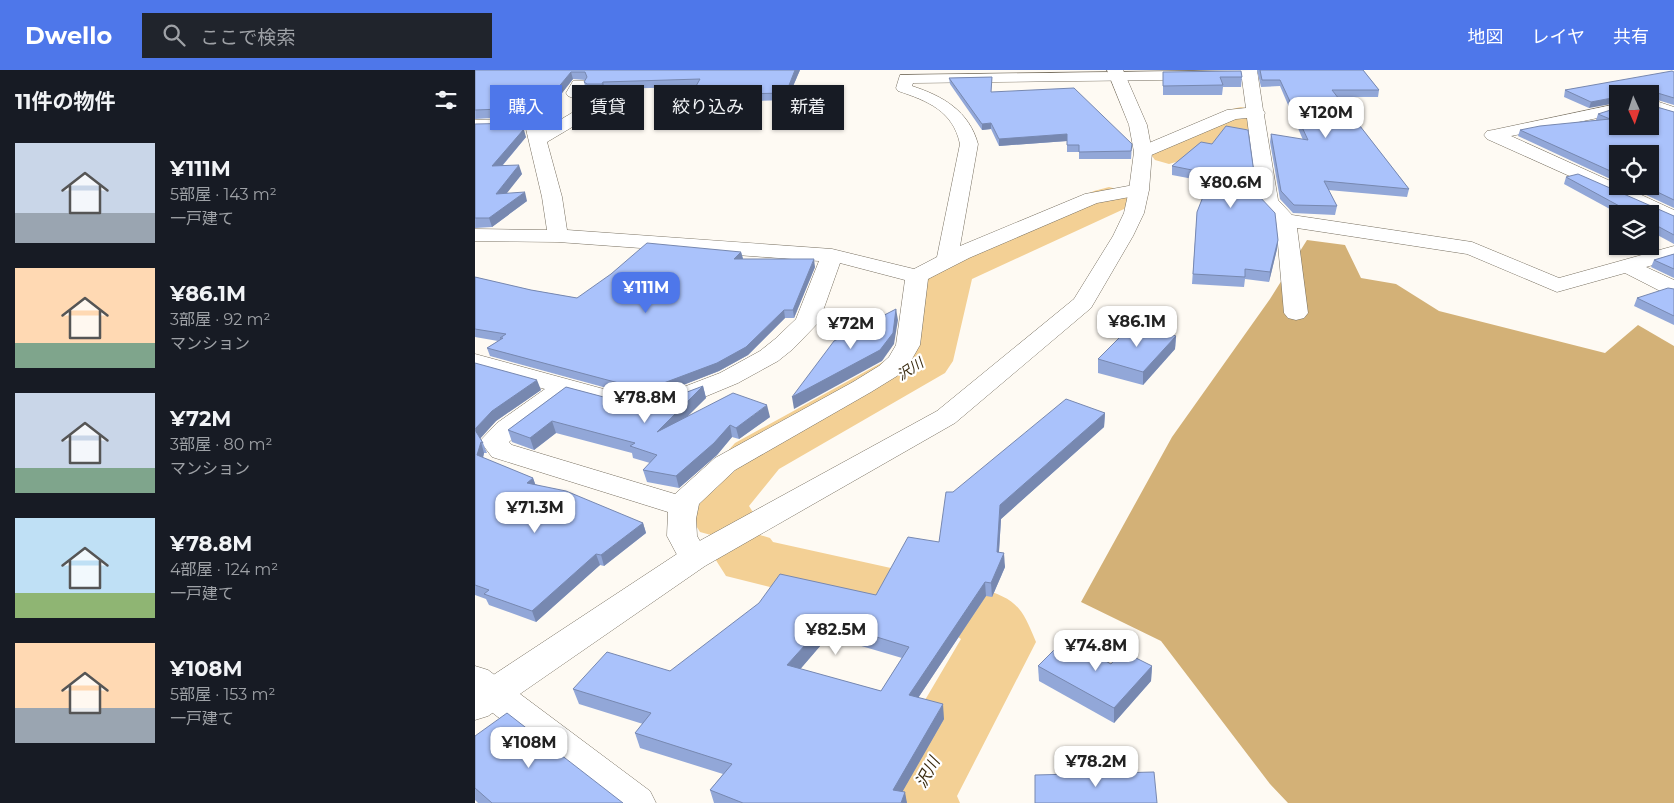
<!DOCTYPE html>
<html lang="ja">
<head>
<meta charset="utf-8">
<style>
	:root { --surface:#171b24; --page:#20242c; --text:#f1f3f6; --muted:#9ea1a6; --accent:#4e77ea }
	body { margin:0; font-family:Montserrat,"Noto Sans JP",sans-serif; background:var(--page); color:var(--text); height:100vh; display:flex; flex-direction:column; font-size:19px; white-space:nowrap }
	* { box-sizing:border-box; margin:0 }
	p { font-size:16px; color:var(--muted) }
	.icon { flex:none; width:28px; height:28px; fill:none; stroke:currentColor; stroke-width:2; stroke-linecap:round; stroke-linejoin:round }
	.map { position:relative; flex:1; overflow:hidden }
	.panel { display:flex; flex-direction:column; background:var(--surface); width:475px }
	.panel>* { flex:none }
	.hud { position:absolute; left:15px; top:15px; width:475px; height:45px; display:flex; gap:10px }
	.needle { width:32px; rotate:177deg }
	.fabs { position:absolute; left:1134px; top:15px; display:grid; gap:10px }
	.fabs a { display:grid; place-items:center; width:50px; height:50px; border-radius:0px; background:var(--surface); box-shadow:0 1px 4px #0004; font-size:25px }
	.price { position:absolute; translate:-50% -42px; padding:0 11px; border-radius:10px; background:#fff; color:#222; font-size:16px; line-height:32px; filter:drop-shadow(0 1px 2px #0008) }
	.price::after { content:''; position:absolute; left:50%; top:30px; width:15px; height:11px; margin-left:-8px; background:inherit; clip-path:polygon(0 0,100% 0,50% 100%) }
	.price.current { background:var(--accent); color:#fff }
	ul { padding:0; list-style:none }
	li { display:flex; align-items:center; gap:15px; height:125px; padding:0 15px }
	li span { display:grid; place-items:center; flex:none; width:140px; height:100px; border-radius:0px; color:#555 }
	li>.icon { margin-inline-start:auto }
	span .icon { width:60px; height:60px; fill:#fffc; stroke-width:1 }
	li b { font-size:21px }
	h2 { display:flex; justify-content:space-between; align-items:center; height:60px; padding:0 15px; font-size:21px }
	.chip { padding:0 18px; border-radius:0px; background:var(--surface); box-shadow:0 1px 4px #0004; font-size:18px; line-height:45px }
	.chip.current { background:var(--accent); color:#fff }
	header { display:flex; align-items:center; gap:30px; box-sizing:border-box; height:70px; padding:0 25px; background:var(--accent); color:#fff }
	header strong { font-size:24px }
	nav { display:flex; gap:28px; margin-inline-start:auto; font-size:18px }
	.search { width:350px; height:45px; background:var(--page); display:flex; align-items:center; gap:12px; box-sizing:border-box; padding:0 18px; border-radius:0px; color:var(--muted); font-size:19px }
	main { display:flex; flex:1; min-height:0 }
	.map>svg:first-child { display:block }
	.forest { fill:#d3b177 }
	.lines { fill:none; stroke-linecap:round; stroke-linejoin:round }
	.river { fill:#f3d095; fill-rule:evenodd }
	.street-casing { stroke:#787061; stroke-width:1 }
	.secondary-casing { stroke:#787061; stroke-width:1 }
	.street { fill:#fff; fill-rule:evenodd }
	.secondary { fill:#fff; fill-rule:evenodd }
	.wall { fill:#92a7d8; fill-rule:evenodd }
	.shaded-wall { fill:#7788b0 }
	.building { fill:#aac2fb; stroke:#7788b0; fill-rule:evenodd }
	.labels { text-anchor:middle; stroke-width:4.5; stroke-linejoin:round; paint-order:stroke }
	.water-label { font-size:14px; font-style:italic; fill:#392a0f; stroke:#fff }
	.near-water-label { font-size:16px; font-style:italic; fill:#392a0f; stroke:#fff }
</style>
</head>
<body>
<header>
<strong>Dwello</strong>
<div class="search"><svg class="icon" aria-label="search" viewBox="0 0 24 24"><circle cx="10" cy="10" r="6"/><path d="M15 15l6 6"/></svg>ここで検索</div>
<nav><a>地図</a><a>レイヤ</a><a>共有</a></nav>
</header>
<main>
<section class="panel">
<h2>11件の物件<svg class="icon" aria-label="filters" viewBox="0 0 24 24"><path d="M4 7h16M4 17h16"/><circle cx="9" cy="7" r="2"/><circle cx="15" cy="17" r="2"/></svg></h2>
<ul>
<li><span style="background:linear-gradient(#c9d6e8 70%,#9aa5b1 0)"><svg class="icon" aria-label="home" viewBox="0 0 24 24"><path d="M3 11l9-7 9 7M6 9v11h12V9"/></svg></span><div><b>¥111M</b><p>5部屋 · 143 m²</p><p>一戸建て</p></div></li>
<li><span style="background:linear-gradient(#ffd9b3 75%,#7fa58c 0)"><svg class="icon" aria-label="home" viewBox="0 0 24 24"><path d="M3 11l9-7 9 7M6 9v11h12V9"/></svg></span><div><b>¥86.1M</b><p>3部屋 · 92 m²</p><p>マンション</p></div></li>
<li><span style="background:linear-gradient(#c9d6e8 75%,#7fa58c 0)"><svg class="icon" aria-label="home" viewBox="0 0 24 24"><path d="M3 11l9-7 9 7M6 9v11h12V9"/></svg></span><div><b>¥72M</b><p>3部屋 · 80 m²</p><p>マンション</p></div></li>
<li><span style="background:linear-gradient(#bfe0f5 75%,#8fb573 0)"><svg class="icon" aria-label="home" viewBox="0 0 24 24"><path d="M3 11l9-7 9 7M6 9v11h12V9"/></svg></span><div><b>¥78.8M</b><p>4部屋 · 124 m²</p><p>一戸建て</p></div></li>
<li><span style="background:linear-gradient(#ffd9b3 65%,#9aa5b1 0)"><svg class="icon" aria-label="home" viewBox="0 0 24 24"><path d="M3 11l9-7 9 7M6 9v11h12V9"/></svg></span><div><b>¥108M</b><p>5部屋 · 153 m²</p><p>一戸建て</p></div></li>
</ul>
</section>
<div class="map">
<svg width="1199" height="733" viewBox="0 0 1199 733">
	<rect width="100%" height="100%" fill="#fefaf3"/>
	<path class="forest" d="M832,170L870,175L886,208L921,214L964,241L1130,283L1163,255L1199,276V733H813L795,714L686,571L606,532L697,367L795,229Z"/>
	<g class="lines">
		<g class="river">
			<path d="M766,37L779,40L784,48L779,56L708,90L694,94L680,90L674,82L680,74L753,40Z"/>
			<path d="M634,117L649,121L655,130L649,139L497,209L478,291L470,303L304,399L274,436L281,447L272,461L295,468L298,472L502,517C541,529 546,535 561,572L482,726L485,733H396L394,729L407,703L486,569L478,563L251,506L237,484L247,468L225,462L208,435L217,420L260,373L426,282L451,201L458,191L619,121Z"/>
		</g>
		<defs>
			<g id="street">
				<path d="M782,0L788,40L790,43L789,45L803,130L817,145L997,172L1084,208L1199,176V189L1171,197L1199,210V226L1191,224L1150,203L1082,222L992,184L822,158L833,243L829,248L821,250L813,248L809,243L801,151L783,132L772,48L761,49L674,86L668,87L662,86L659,82L662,78L752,40L771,38L767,9L438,13L437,16C468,26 494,41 503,74L485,176L610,124L664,114L671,116L674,120L671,124L622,133L494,188L453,209L445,275L433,296L422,306L396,322L260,400L224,434L221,449L222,466L235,488L230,496L219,499L208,496L192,466L193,442L17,387L5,371L22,353L70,319L0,300V284L136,321L140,327L136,333L127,335L94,326L42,365L34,372L37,375L200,424L240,388L378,312L404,296L414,287L421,275L430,210L365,193L344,252L318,279L303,291L263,313L203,338L194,340L185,338L181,332L185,326L245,303L285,281L300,269L321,249L344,191L83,172L0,171V159L72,160L67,127L51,59L0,60V50L55,48L61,49L68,60L112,34L93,26L91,23L98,11H110L112,14L108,21L131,31L133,34L131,37L72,72L87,127L92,160L357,179L439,199L462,187L485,74C478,41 453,31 423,21L421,18L425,5Z"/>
				<path d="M1175,29L1199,37V48L1175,40Z"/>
				<path d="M1142,34V44L1036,66L1142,114V116H1147L1199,140V153L1012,69L1009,65L1012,61L1018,60Z"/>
				<path d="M0,596L13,600L175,721L181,733H132L0,629Z"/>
			</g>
			<path id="secondary" d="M632,0H648L672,55L677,82L674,120L669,143L658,166L616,238L480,353L230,496L13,646L0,650V617L208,480L462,341L599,229L638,166L649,143L654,120L659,82L654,55Z"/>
		</defs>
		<use href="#street" class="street-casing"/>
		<use href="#secondary" class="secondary-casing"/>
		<use href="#street" class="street"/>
		<use href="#secondary" class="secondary"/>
	</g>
	<g class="wall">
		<path d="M0,0H325L312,30L217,33L216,25L220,17L130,19L128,21L114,22L111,20L109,12L110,10L98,9L65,51L61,47L55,46L0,49Z"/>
		<path d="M782,0H888L904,20L903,27H862L934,119L932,127L853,120L862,136L860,145L818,143L805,129L795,72L796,64L828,70L805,16L786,17Z"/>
		<path d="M688,2L767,7L766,17H748L747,25H688Z"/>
		<path d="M1199,2V35L1176,28L1175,35L1199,42V138L1152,116H1175L1142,84V112L1043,66L1045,60L1121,50L1123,44L1175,56L1142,24L1114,38L1089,27L1090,20Z"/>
		<path d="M517,7L516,22L657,74L656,89H604V82H592V71L524,76L516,59L507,60L475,14L474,8Z"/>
		<path d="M0,54L51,67L28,95L47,104L31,123L52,131L17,157L0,158Z"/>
		<path d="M726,72L782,124L803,170L802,179L794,212L770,209L769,217L717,214L722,142L734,112L697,105V96Z"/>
		<path d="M1091,107L1199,146V174L1175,161V144H1144L1089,114Z"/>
		<path d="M266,182L268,189L340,197L319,248H310L273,285L244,301L172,329L15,286L12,278L23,271L0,267V207L56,220L102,228Z"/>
		<path d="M1199,184V208L1176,197L1179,190Z"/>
		<path d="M1199,219V255L1159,236L1162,228Z"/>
		<path d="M701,266L700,279L668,315L623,303V289Z"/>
		<path d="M0,293L66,320L21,351L5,368L8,373L12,383H9L8,388L58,408L60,414L168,453L171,463L129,496L125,495L61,552L14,535L11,529L0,525Z"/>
		<path d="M228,316L231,328L212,346L295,347L264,369L257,367L242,385L204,418L172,412L168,400L175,393L158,388L157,383L81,363L59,380L37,372L33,360L91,317L170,338Z"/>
		<path d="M630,343L629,357L526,449L524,482L530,497L517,527L511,526L443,628L469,649L427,722L432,733H239L235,720L248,704L165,678L160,663L168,654L104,634L98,619L195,601L401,525L464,472L478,422ZM352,568L366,570L427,588L406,621L325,599Z"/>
		<path d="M563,596H677L676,611L639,653L564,611Z"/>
		<path d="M0,666L148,733H3L0,730Z"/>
	</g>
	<g class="shaded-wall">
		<path d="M320,0H325L312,30L311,23Z"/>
		<path d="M96,2L98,9L65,51L62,43Z"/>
		<path d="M128,12L130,19L128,21L127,14Z"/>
		<path d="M1142,27V33L1114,38L1116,32Z"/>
		<path d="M47,53L51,67L20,104L17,96Z"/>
		<path d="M516,53V59L507,60V54Z"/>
		<path d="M592,64V71L524,76V69Z"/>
		<path d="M44,95L47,104L24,133L21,124Z"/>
		<path d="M50,122L52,131L17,157L14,148Z"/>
		<path d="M803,170L802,179L794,212L795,202Z"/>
		<path d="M266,182L268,189H259Z"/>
		<path d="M339,189L340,197L319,248L318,240Z"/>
		<path d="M421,239L423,250L419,274L407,291L319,339L317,327Z"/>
		<path d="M309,240L310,248L273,285L244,301L172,329L170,320Z"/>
		<path d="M701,266L700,279L668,315V302Z"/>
		<path d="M62,310L66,320L21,351L4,370L0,359L17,341Z"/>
		<path d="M228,316L231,328L185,374L182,362Z"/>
		<path d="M292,335L295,347L264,369L261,358Z"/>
		<path d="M630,343L629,357L526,449L523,496L522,482L525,435Z"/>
		<path d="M77,351L81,363L59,380L55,368Z"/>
		<path d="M255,355L257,367L242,385L204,418L201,406Z"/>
		<path d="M6,372L9,383L6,395L2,385Z"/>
		<path d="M58,408L62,419L52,413Z"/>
		<path d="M168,453L171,463L129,496L126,485Z"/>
		<path d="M529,483L530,497L517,527L516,513Z"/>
		<path d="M121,484L125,495L61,552L57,541Z"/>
		<path d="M510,512L511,526L435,640L434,625Z"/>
		<path d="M349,554L352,568L316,610L312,595Z"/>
		<path d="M677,596L676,611L639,653V638Z"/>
		<path d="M468,634L469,649L421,733L418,720Z"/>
		<path d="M430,722L432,733H426Z"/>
	</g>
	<g class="building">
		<path d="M0,0H320L311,23L216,25L225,9L128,12L127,14H112L109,12L112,7L110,2H96L62,43L59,39L53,38L0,40Z"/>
		<path d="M785,0H888L904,20H857L934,119L849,111L862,136L819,135L806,121L796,64L833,70L805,10H787Z"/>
		<path d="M766,1L767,7H745L748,15L688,16V2Z"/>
		<path d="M1197,1L1199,2V28L1176,21L1175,35L1199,42V130L1170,116H1175V84H1142V104L1045,60L1065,56L1135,49L1123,44L1142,38V56H1175V24H1142V27L1116,32L1090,20Z"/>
		<path d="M517,7L516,22L599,18L657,74L656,81L604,82V75H592V64L524,69L516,53L507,54L474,8Z"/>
		<path d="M47,53L49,59L17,96L44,95L21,124L50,122L14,148H0V54Z"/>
		<path d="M751,56L773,60L782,124L800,143L803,170L795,202L770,199V207L718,204L722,142L737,104L697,96L726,72L737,74Z"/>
		<path d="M1103,104L1199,146V165L1175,152V144H1159L1091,107Z"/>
		<path d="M172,173L266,182L259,189H339L318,240H309L271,277L242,293L170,320L12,278L28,268H25L31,264L0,259V207L56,220L102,228L136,204Z"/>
		<path d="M1199,184V199L1179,190Z"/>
		<path d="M1193,218L1199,219V246L1162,228Z"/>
		<path d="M421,239L418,263L405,280L317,327L359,271Z"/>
		<path d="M657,255L701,266L668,302L623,289Z"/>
		<path d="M0,293L62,310L17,341L0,359Z"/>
		<path d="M228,316L182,362L258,323L292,335L261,358L255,355L239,373L201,406L168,400L182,385L155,376L160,373L77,351L55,368L33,360L91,317L170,338Z"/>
		<path d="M591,329L630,343L525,435L522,482L529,483L516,513L510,512L434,625L468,634L418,720L430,722L426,733H268L235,720L257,694L160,663L176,643L98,619L132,582L195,601L284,533L305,504L401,525L433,467L464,472L471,422H478ZM349,554L363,555L434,577L406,621L312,595Z"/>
		<path d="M0,360L8,373L6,372L2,385L58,408L52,413L91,421L168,453L126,485L121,484L57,541L9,524L14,520L0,515Z"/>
		<path d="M590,569L636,594L647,581L677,596L639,638L563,596Z"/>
		<path d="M32,643L148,733H17L0,718V666Z"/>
		<path d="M679,702L682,733H560V705Z"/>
	</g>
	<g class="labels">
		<g class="water-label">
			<text transform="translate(435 299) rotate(-33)" y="5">沢川</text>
		</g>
		<g class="near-water-label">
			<text transform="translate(452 702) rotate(-61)" y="6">沢川</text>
		</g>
	</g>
</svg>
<div class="fabs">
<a><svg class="needle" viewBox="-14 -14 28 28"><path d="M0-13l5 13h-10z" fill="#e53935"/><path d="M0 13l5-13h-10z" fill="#9ea1a6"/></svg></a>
<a><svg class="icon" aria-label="locate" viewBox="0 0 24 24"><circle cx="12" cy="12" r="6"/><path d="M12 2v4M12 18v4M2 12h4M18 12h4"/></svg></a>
<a><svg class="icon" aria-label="layers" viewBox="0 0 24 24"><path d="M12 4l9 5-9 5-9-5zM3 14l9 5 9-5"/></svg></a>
</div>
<b class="price" style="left:851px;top:69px">¥120M</b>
<b class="price" style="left:756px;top:139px">¥80.6M</b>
<b class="price current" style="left:171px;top:244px">¥111M</b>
<b class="price" style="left:662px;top:278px">¥86.1M</b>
<b class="price" style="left:376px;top:280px">¥72M</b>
<b class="price" style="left:170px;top:354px">¥78.8M</b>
<b class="price" style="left:60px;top:464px">¥71.3M</b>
<b class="price" style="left:361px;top:586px">¥82.5M</b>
<b class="price" style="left:621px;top:602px">¥74.8M</b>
<b class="price" style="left:54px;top:699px">¥108M</b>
<b class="price" style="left:621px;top:718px">¥78.2M</b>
<div class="hud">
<a class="chip current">購入</a>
<a class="chip">賃貸</a>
<a class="chip">絞り込み</a>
<a class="chip">新着</a>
</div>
</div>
</main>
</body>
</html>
